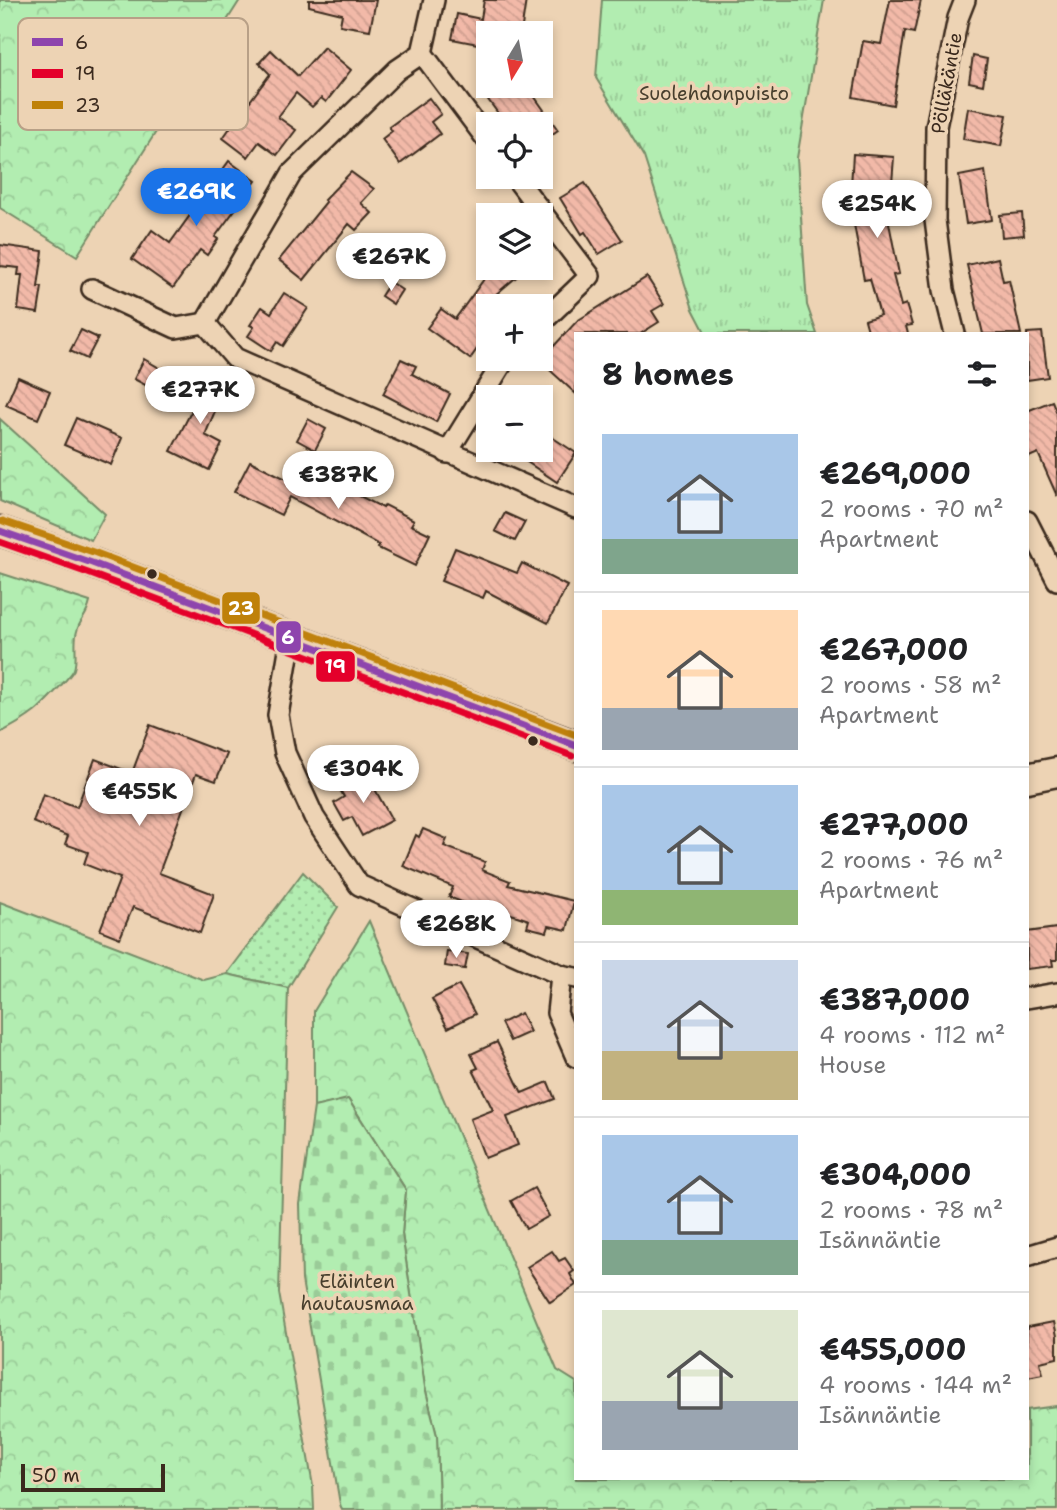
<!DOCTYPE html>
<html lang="en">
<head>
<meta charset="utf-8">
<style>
	:root { --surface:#fff; --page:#f2f2f2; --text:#202124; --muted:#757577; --line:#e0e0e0; --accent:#1a73e8 }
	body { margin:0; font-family:"Shantell Sans",sans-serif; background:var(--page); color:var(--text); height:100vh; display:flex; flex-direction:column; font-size:26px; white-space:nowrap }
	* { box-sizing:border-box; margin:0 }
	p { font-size:23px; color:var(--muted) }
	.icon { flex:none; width:38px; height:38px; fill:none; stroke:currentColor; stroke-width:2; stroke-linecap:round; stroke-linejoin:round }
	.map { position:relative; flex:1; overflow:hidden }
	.drawer { position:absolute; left:574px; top:332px; width:455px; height:1148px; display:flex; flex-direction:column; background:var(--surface); border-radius:0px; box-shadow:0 4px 10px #0003 }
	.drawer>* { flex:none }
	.needle { width:46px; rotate:190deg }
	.fabs { position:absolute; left:476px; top:21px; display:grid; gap:14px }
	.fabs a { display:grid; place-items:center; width:77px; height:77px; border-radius:0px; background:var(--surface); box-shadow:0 4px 10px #0003; font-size:35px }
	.scale { position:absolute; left:21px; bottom:18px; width:144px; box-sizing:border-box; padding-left:7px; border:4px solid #3b2a1e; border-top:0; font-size:19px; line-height:24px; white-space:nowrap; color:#3b2a1e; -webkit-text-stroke:5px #edd3b4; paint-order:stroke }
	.price { position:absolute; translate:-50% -60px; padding:0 16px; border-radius:24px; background:#fff; color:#222; font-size:23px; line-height:46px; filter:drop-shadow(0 2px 4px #0008) }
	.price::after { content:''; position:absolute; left:50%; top:42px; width:21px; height:16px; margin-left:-10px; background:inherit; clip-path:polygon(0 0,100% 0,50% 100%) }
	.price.selected { background:var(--accent); color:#fff }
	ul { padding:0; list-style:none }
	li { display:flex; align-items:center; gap:21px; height:175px; padding:0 28px }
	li+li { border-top:2px solid var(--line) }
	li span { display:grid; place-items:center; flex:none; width:196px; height:140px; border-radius:0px; color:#555 }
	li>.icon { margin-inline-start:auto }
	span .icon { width:84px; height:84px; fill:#fffc; stroke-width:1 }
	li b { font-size:30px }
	h2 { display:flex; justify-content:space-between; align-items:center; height:84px; padding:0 28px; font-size:30px }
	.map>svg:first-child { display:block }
	.grass { fill:url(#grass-dots); stroke:#768c68; stroke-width:2 }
	.forest { fill:url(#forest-crowns); stroke:#768c68; stroke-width:2 }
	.cemetery { fill:url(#cemetery-stones); stroke:#768c68; stroke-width:2 }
	.park { fill:url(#park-tufts); stroke:#768c68; stroke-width:2 }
	.building { fill:url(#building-back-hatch); stroke:#3b2a1e; stroke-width:2 }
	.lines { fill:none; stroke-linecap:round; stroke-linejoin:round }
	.minor-casing { stroke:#3b2a1e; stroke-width:24 }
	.secondary-casing { stroke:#3b2a1e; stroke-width:33 }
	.minor { stroke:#edd3b4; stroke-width:19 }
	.secondary { stroke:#edd3b4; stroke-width:28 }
	.bus-1-casing { stroke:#edd3b4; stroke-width:12 }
	.bus-2-casing { stroke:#edd3b4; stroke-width:12 }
	.bus-3-casing { stroke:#edd3b4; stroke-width:12 }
	.bus-1 { stroke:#8e44ad; stroke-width:7 }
	.bus-2 { stroke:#e4002b; stroke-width:7 }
	.bus-3 { stroke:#bf8109; stroke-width:7 }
	.bus-dot { fill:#3b2a1e; stroke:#edd3b4; stroke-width:2.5 }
	.labels { text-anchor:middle; stroke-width:7; stroke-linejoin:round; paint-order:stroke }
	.street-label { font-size:19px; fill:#3b2a1e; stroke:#edd3b4 }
	.park-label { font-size:19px; fill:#473e2d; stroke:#edd3b4 }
	.key { fill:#edd3b4; stroke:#b8a087; stroke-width:2 }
	.key-label { font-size:19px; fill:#3b2a1e }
	.line-badge { stroke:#edd3b4; stroke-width:2.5 }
	.badge-label { font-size:19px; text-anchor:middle; font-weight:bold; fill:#fff }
</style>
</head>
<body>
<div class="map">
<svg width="1057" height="1510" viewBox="0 0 1057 1510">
	<defs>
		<pattern id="grass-dots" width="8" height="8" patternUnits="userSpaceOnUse" patternTransform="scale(1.75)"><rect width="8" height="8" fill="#b2edb1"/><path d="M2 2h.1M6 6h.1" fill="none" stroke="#9acb98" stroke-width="1.8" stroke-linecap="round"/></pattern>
		<pattern id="forest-crowns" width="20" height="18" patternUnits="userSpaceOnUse" patternTransform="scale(1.75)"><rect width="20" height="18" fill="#b2edb1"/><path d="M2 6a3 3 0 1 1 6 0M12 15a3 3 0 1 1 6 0" fill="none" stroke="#9acb98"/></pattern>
		<pattern id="cemetery-stones" width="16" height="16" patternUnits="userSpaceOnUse" patternTransform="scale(1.75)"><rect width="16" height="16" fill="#b2edb1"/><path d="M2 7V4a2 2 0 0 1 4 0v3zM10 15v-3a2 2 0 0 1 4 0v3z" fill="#9acb98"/></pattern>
		<pattern id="park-tufts" width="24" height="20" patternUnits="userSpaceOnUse" patternTransform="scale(1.75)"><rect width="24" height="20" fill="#b2edb1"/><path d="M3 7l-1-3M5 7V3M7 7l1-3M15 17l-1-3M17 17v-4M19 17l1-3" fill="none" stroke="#9acb98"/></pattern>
		<pattern id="building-back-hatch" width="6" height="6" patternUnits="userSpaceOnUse" patternTransform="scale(1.75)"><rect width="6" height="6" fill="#f2b9a8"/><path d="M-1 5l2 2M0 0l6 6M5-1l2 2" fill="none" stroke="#d09f90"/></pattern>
	</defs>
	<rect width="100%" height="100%" fill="#edd3b4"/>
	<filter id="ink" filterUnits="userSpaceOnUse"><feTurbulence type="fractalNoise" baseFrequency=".0143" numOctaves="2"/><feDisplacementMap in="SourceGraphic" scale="14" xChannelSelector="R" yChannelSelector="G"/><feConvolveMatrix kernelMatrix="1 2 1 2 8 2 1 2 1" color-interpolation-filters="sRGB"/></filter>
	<g filter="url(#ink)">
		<path class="grass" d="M303,872L338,907L288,988L227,974Z"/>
		<g class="forest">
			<path d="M0,0H240L77,256L0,208Z"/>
			<path d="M0,419L105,514L91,540L0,501Z"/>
			<path d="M0,573L90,602C87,617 80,619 77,631C73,643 78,659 74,669C73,674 38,710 33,713C23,721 11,727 0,733Z"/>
			<path d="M0,902L204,980L227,974L288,988L279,1293L313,1486L314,1510H0Z"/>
			<path d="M369,921L557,1370L576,1382V1479H1027V1410L1057,1406V1510H439L437,1436L425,1387L402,1234L406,1190L349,1100L314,1107V1011Z"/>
		</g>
		<path class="cemetery" d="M348,1099L406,1190L402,1234L425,1387L437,1436L439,1510H342L340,1504L302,1280L300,1204L314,1107Z"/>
		<path class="park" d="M602,0H824L797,158L807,305L817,334H706L693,309L644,157L596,78Z"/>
		<g class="building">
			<path d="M309,0H376L370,30L340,25L342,14L309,6Z"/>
			<path d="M484,0H526L521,33H488V46L452,39L457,14L481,19Z"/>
			<path d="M890,0H921L914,33L905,31L893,105L853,97L863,41L881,44Z"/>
			<path d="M324,47L351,70L326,102L321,98L312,107L296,93L278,117L296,130L277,155L259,142L248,157L223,138L232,125L204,104L223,77L250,101L270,74L259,63L271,50L298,76Z"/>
			<path d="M973,56L987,59L983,85L969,82Z"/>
			<path d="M502,86H527L558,130L541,142V124H506L486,97Z"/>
			<path d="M429,98L441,114L431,122L440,134L400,164L382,139L392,131L389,127Z"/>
			<path d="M968,108L1007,115L1001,146L963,139Z"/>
			<path d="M853,154L894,157L889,223L899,274L893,275L901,306L906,304L912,325L906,326L908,334H869L865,320L880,315L870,279L864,280L850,202Z"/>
			<path d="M229,161L256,181L215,237L218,239L207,255L200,250L173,288L132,259L152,230L170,243Z"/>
			<path d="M985,171L992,220L966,224L959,176Z"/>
			<path d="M351,172L374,189L361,203L372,213L356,230L349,224L304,280L279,260L326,202L324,200Z"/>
			<path d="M585,183L622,240L599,254L585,232L582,234L560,198Z"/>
			<path d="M1022,213L1024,235L1002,237L1000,215Z"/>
			<path d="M0,245L43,251L38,287H42L38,313L18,310L22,275H18L19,268L0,266Z"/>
			<path d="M998,258L1003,281L1009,280L1021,334H983L967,265Z"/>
			<path d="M492,268H527L488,301V333L470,359L427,328L441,309L455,319Z"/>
			<path d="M647,277L664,304L652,311L659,322L640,334H576V394L540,361L577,321Z"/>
			<path d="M390,282L402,290L393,304L381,296Z"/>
			<path d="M284,293L308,308L283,346L277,342L271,351L248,336L254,327L250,325L262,307L271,313Z"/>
			<path d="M81,330L98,338L87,359L70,351Z"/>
			<path d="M1042,332L1048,377L1027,380V333Z"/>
			<path d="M144,359L161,369L151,388L134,379Z"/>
			<path d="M401,359L416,366L412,374L450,394L436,422L383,394Z"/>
			<path d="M18,377L50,391L38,419L6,405Z"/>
			<path d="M200,377L225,387L205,435L222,444L209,470L171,451L194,406L189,404Z"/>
			<path d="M1052,401L1057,413V496L1038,453L1027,458V411Z"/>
			<path d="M76,418L122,438L111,465L64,445Z"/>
			<path d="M308,419L326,429L315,450L297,440Z"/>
			<path d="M541,430L576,453L557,482L509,450H541Z"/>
			<path d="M250,461L314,493L323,477L383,508L385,505L414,520L411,525L430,534L415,566L378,548L379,545L290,497L281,515L234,492Z"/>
			<path d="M505,513L525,522L515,541L495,531Z"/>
			<path d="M455,548L517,573L522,563L567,586L548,623L486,591L483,598L441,581Z"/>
			<path d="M150,725L227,754L216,781L196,774L159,873L214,894L200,933L133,907L120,938L100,930L120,878L84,864L88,852L65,844L68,836L33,822L43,794L77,807L95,759L132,773Z"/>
			<path d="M366,773L392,820L362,836L352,817L344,821L334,803L344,797L339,788Z"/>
			<path d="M423,829L447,839L444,846L485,862L482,870L510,881L508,885L574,901L567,930L549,926L547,932L527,927L529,920L481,904L479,909L449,897L453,887L403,866L416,835L419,837Z"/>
			<path d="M1057,928V960H1052L1053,966L1027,969V932Z"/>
			<path d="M447,951L468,954L465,969L445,966Z"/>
			<path d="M459,985L475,1014L448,1028L432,999Z"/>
			<path d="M521,1013L530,1032L510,1041L501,1023Z"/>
			<path d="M497,1042L522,1093L548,1082L555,1099L507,1117L518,1145L485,1158L470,1119L493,1110L473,1070L478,1068L471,1054Z"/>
			<path d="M534,1188L549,1216L526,1229L511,1201Z"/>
			<path d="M552,1251L559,1261L565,1258L574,1271L570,1274L576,1285L550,1302L527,1267Z"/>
			<path d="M1054,1322L1057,1336V1358L1040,1362L1043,1374L1027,1377V1327Z"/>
		</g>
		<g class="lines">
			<defs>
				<g id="minor">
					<path d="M422,53L488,141"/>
					<path d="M515,177L590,276L541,323"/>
					<path d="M92,289L176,328L205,323L235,358L576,508"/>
					<path d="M205,323L292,173L397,70L422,53L434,0"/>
					<path d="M955,334L944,290L935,220L936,127L958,18L965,0"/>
					<path d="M447,453L505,359"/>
					<path d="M1027,521L1057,580"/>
					<path d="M291,638L278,715L285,753L314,817L359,885L561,975L576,978"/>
					<path d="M561,975L557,1013L576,1057"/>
					<path d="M1027,998L1057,993"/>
					<path d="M1027,1256L1057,1247"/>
				</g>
				<g id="secondary">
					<path d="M0,531L92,563L576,746"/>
					<path d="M1027,778L1057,772"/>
				</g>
			</defs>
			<use href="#minor" class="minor-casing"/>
			<use href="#secondary" class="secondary-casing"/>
			<use href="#minor" class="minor"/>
			<use href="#secondary" class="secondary"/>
			<defs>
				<path id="bus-1" d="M0,531L92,563L576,746"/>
				<path id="bus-2" d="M0,542L88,573L572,756"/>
				<path id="bus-3" d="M3,521L96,553L576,735"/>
			</defs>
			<use href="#bus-1" class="bus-1-casing"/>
			<use href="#bus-2" class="bus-2-casing"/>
			<use href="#bus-3" class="bus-3-casing"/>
			<use href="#bus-1" class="bus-1"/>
			<use href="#bus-2" class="bus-2"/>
			<use href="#bus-3" class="bus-3"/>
		</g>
	</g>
	<g class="bus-dot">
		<circle cx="152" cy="574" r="6"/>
		<circle cx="533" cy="741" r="6"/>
	</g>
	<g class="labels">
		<g class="street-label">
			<text transform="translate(946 83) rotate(-80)" y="7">Pölläkäntie</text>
		</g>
		<g class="park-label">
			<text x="714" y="100">Suolehdonpuisto</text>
			<text x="357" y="1288">Eläinten<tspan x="357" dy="22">hautausmaa</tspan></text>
		</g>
	</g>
	<rect x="18" y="18" width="230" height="112" rx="10" class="key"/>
	<rect x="32" y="38" width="31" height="8" fill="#8e44ad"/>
	<rect x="32" y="69" width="31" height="9" fill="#e4002b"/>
	<rect x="32" y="101" width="31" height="8" fill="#bf8109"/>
	<g class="key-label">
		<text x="75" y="49">6</text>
		<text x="75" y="80">19</text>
		<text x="75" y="112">23</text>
	</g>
	<g class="line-badge">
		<rect x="221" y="591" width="40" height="34" rx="7" fill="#bf8109"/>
		<rect x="275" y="620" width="27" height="34" rx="7" fill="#8e44ad"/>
		<rect x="315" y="650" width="41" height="33" rx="7" fill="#e4002b"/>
	</g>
	<g class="badge-label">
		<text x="241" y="615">23</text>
		<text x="288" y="644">6</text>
		<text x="335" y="673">19</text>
	</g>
</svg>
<div class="fabs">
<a><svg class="needle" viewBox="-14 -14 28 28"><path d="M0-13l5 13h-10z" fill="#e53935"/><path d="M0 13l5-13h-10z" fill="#757577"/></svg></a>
<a><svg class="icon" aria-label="locate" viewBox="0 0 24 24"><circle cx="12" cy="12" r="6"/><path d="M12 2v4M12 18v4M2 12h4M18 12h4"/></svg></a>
<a><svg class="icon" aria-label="layers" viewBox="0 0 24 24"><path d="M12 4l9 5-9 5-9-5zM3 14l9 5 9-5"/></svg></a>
<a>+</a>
<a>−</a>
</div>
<div class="scale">50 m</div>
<b class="price selected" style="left:196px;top:228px">€269K</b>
<b class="price" style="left:877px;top:240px">€254K</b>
<b class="price" style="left:391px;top:293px">€267K</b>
<b class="price" style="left:200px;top:426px">€277K</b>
<b class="price" style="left:338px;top:511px">€387K</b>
<b class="price" style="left:363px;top:805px">€304K</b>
<b class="price" style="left:139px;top:828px">€455K</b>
<b class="price" style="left:456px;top:960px">€268K</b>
<section class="drawer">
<h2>8 homes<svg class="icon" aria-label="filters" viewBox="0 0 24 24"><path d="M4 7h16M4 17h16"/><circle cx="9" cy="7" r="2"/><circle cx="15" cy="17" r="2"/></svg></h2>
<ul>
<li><span style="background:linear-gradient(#a9c7e8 75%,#7fa58c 0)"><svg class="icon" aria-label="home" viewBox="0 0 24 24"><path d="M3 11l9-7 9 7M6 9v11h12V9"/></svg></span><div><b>€269,000</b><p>2 rooms · 70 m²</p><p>Apartment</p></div></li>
<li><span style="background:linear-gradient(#ffd9b3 70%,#9aa5b1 0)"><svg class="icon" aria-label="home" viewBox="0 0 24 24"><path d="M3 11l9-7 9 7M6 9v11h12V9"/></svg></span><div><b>€267,000</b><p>2 rooms · 58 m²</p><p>Apartment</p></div></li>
<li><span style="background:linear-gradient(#a9c7e8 75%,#8fb573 0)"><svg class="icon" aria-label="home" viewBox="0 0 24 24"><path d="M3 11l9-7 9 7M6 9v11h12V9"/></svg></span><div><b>€277,000</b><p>2 rooms · 76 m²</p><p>Apartment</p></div></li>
<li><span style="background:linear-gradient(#c9d6e8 65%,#c2b280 0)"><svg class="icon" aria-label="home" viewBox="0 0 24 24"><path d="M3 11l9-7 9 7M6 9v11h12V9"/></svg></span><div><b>€387,000</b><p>4 rooms · 112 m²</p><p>House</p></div></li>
<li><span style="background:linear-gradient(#a9c7e8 75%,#7fa58c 0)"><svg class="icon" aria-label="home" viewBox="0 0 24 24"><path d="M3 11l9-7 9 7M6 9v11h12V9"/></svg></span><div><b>€304,000</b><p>2 rooms · 78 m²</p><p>Isännäntie</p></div></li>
<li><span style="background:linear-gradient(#dfe7d0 65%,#9aa5b1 0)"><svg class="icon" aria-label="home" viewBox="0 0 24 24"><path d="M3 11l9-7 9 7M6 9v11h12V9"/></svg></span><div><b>€455,000</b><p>4 rooms · 144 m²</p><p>Isännäntie</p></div></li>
</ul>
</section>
</div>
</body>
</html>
